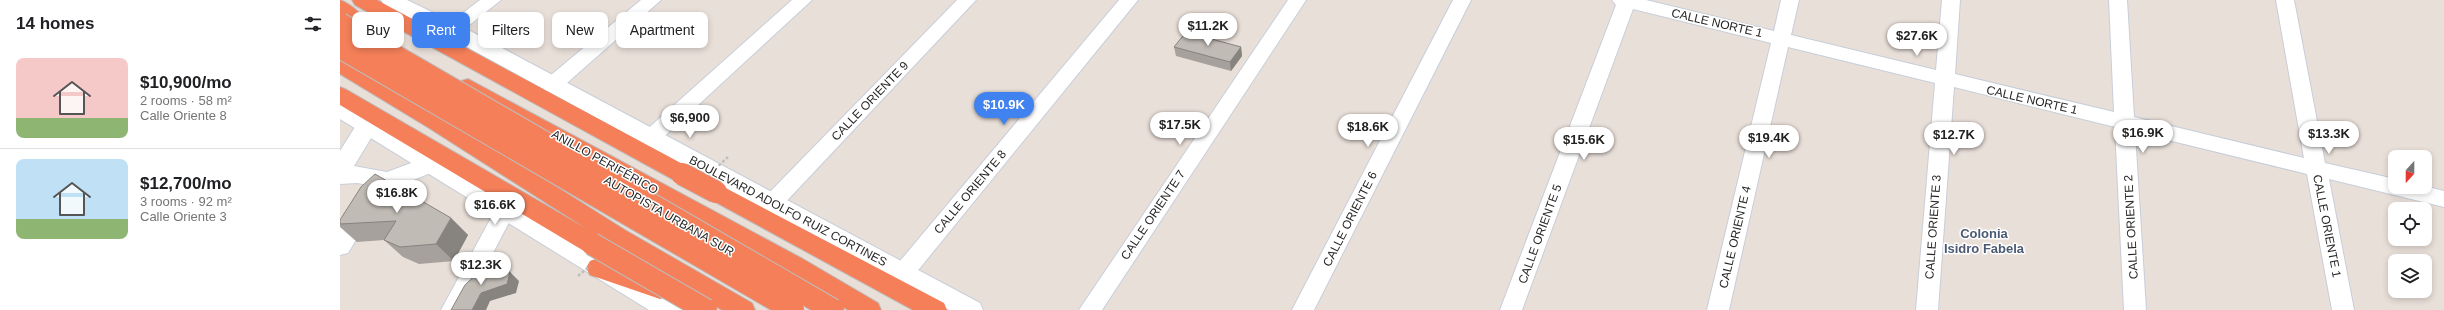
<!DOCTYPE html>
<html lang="en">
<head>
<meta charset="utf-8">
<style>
	:root { --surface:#fff; --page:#f6f6f6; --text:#202124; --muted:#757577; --line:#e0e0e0; --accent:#4082ef }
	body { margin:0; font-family:Helvetica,sans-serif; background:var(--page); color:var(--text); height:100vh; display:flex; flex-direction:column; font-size:15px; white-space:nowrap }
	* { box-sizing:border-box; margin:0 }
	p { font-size:13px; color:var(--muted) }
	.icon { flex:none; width:22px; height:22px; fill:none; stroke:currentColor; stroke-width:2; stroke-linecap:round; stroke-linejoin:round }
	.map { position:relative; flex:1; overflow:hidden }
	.panel { display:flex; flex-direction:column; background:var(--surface); width:340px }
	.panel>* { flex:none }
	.top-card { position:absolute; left:12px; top:12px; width:380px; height:36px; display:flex; gap:8px }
	.needle { width:26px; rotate:201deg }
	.tools { position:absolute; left:2048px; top:150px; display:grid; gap:8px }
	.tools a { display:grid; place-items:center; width:44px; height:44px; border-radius:8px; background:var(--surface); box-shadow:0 2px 6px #0003; font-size:20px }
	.price { position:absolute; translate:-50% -34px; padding:0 9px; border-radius:14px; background:#fff; color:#222; font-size:13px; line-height:26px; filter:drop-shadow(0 1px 2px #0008) }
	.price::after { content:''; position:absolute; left:50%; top:24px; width:12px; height:9px; margin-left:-6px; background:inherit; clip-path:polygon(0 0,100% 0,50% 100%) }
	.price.on { background:var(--accent); color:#fff }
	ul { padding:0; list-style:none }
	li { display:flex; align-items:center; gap:12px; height:100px; padding:0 16px }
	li+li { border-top:1px solid var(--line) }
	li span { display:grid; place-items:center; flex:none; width:112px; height:80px; border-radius:8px; color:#555 }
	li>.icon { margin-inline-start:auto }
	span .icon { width:48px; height:48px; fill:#fffc; stroke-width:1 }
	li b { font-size:17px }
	h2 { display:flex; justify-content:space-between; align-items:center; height:48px; padding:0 16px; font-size:17px }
	.tag { padding:0 14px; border-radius:8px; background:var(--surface); box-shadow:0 2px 6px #0003; font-size:14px; line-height:36px }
	.tag.on { background:var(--accent); color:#fff }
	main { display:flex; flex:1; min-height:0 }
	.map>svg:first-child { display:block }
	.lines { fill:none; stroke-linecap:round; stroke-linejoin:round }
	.minor-casing { stroke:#c7ced9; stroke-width:2 }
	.tertiary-casing { stroke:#c7ced9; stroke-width:2 }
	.secondary-casing { stroke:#c7ced9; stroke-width:2 }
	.motorway-casing { stroke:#bebebe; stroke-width:2 }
	.minor { fill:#fff; fill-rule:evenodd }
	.tertiary { fill:#fff; fill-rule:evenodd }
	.secondary { fill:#fff; fill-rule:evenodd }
	.motorway { fill:#f47f59; fill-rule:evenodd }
	.motorway-bridge-casing { stroke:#bebebe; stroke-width:24; stroke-linecap:butt }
	.path-bridge { stroke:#bebebe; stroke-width:2.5; stroke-dasharray:3 2; stroke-linecap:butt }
	.motorway-bridge { stroke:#f47f59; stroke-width:22 }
	.wall { fill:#a6a19c }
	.shaded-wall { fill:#87837f }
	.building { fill:#c1bbb5; stroke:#87837f }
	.labels { text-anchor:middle; stroke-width:3; stroke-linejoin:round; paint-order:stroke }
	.street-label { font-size:12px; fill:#272727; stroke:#fff }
	.neighbourhood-label { font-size:13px; font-weight:bold; fill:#4b5a74; stroke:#fff }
</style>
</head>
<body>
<main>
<section class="panel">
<h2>14 homes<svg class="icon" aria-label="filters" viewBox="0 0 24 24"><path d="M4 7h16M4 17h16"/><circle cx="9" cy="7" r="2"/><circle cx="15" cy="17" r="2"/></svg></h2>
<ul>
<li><span style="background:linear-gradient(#f6c9c9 75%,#8fb573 0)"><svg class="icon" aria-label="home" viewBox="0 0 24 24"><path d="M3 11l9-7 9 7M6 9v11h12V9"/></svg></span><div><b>$10,900/mo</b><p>2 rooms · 58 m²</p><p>Calle Oriente 8</p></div></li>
<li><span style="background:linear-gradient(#bfe0f5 75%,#8fb573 0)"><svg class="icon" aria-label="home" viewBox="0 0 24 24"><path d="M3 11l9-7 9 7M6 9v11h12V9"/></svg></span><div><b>$12,700/mo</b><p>3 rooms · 92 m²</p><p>Calle Oriente 3</p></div></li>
</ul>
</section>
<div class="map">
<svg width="2104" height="310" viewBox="0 0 2104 310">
	<rect width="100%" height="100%" fill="#e9dfd9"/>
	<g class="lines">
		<defs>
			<g id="minor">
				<path d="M140,0H161L118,34L112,36L106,34L103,30L106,26Z"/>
				<path d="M301,0H321L219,90L212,92L205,90L203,85L205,80Z"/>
				<path d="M452,0H472L318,142L311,144L304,142L301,137L304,132Z"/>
				<path d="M617,0H636L440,208L433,210L426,208L423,202L426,196Z"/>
				<path d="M779,0H798L571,279L563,282L555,279L552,273L555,267Z"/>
				<path d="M948,0H966L762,310H739Z"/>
				<path d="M1113,0H1131L974,310H952Z"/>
				<path d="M1272,0H1306L1434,31L1441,0H1459L1451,35L1596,70L1602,0H1620L1615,74L1774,112L1769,0H1787L1794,117L1964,158L1936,0H1954L1985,163L2055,179V187L2085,186L2104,191V207L1989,179L2014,310H1992L1967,174L1795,132L1806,310H1784L1775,127L1614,87L1598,310H1576L1595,83L1448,47L1389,310H1367L1431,43L1293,9L1182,310H1160L1276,5Z"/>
				<path d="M165,203L172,205L175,211L123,310H101L158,205Z"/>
			</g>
			<path id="tertiary" d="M28,117L36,119L39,125L14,166L47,172L90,156L98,158L101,164L98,170L56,187L38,204L8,253L0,255V226L22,192L29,185L17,183L0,184V151L20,119Z"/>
			<g id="secondary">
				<path d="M41,0H67L119,25L640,303L643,310H609L105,35L44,5Z"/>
				<path d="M0,101L8,104L339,303L342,310H309L0,119Z"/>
			</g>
			<g id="motorway">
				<path d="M0,0C12,4 26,18 33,29L30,34C16,38 9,27 0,18Z"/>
				<path d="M12,0H37L350,168L353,174L350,180L342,183L334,180L15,5Z"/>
				<path d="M0,58L105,116L285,230L412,303L415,310H382L261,239L264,244L260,251L252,253L244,251L0,105V87L7,90L247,229L89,128L0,74Z"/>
				<path d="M128,79L463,259L538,303L541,310H508L447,273L121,91L118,86L121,81Z"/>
				<path d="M376,183L604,303L607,310H573L368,198L365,192L368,186Z"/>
				<path d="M258,258L329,282L332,289L329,296L320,299L250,275L246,268L250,261Z"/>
			</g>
		</defs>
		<use href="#minor" class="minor-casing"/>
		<use href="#tertiary" class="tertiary-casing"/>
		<use href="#secondary" class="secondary-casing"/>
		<use href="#motorway" class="motorway-casing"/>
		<use href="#minor" class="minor"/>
		<use href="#tertiary" class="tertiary"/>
		<use href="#secondary" class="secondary"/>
		<use href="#motorway" class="motorway"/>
		<defs>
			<g id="motorway-bridge">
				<path d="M0,24L493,310"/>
				<path d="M0,47L453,310"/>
				<path d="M342,174L376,192"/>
				<path d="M252,244L366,310"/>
			</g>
		</defs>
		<use href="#motorway-bridge" class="motorway-bridge-casing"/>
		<g class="path-bridge">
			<path d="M375,169L388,157"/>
			<path d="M238,276L250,266"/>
		</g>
		<use href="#motorway-bridge" class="motorway-bridge"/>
	</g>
	<g class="wall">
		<path d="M834,47H901L902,56L891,71L836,56Z"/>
		<path d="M111,218L128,235L114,261L79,264L63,257L44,240L17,242L0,227V220Z"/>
	</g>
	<g class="shaded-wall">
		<path d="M901,47L902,56L891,71L890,62Z"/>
		<path d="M111,218L128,235L114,261L96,244Z"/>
		<path d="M170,272L179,281L176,293L150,301L146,310H132L141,293Z"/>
	</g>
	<g class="building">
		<path d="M846,32L901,47L890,62L834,47Z"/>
		<path d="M35,174L111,218L96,244L60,247L44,240L56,221L0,224V220L21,187Z"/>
		<path d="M148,263L170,272L167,284L141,293L132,310H111L125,285Z"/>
	</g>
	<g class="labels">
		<g class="street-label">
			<text transform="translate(1377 23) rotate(13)" y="4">CALLE NORTE 1</text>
			<text transform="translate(1692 100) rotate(13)" y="4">CALLE NORTE 1</text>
			<text transform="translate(530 101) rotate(-46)" y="4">CALLE ORIENTE 9</text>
			<text transform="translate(265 162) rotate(29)" y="4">ANILLO PERIFÉRICO</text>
			<text transform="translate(630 192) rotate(-50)" y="4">CALLE ORIENTE 8</text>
			<text transform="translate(448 211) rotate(28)" y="4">BOULEVARD ADOLFO RUIZ CORTINES</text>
			<text transform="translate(813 215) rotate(-56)" y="4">CALLE ORIENTE 7</text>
			<text transform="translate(329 216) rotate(30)" y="4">AUTOPISTA URBANA SUR</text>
			<text transform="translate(1010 219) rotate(-63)" y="4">CALLE ORIENTE 6</text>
			<text transform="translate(1987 226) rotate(79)" y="4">CALLE ORIENTE 1</text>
			<text transform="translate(1593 227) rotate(-86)" y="4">CALLE ORIENTE 3</text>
			<text transform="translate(1791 227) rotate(-93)" y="4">CALLE ORIENTE 2</text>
			<text transform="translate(1200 234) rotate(-70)" y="4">CALLE ORIENTE 5</text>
			<text transform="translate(1395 237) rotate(-77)" y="4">CALLE ORIENTE 4</text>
		</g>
		<g class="neighbourhood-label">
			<text x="1644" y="238">Colonia<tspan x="1644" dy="15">Isidro Fabela</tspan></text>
		</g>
	</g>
</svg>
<div class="tools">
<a><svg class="needle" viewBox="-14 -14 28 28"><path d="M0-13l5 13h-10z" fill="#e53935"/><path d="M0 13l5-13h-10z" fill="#757577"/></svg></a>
<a><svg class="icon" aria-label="locate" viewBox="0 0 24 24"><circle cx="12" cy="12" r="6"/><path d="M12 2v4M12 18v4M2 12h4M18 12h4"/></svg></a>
<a><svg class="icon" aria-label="layers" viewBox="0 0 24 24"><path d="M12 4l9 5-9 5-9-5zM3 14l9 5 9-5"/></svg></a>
</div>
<b class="price" style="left:868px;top:47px">$11.2K</b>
<b class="price" style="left:1577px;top:57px">$27.6K</b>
<b class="price on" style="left:664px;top:126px">$10.9K</b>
<b class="price" style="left:350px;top:139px">$6,900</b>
<b class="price" style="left:840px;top:146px">$17.5K</b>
<b class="price" style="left:1028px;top:148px">$18.6K</b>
<b class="price" style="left:1803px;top:154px">$16.9K</b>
<b class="price" style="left:1989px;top:155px">$13.3K</b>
<b class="price" style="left:1614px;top:156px">$12.7K</b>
<b class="price" style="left:1429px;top:159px">$19.4K</b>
<b class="price" style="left:1244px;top:161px">$15.6K</b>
<b class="price" style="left:57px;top:214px">$16.8K</b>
<b class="price" style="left:155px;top:226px">$16.6K</b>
<b class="price" style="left:141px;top:286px">$12.3K</b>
<div class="top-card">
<a class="tag">Buy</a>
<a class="tag on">Rent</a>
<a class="tag">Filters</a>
<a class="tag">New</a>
<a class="tag">Apartment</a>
</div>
</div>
</main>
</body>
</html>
